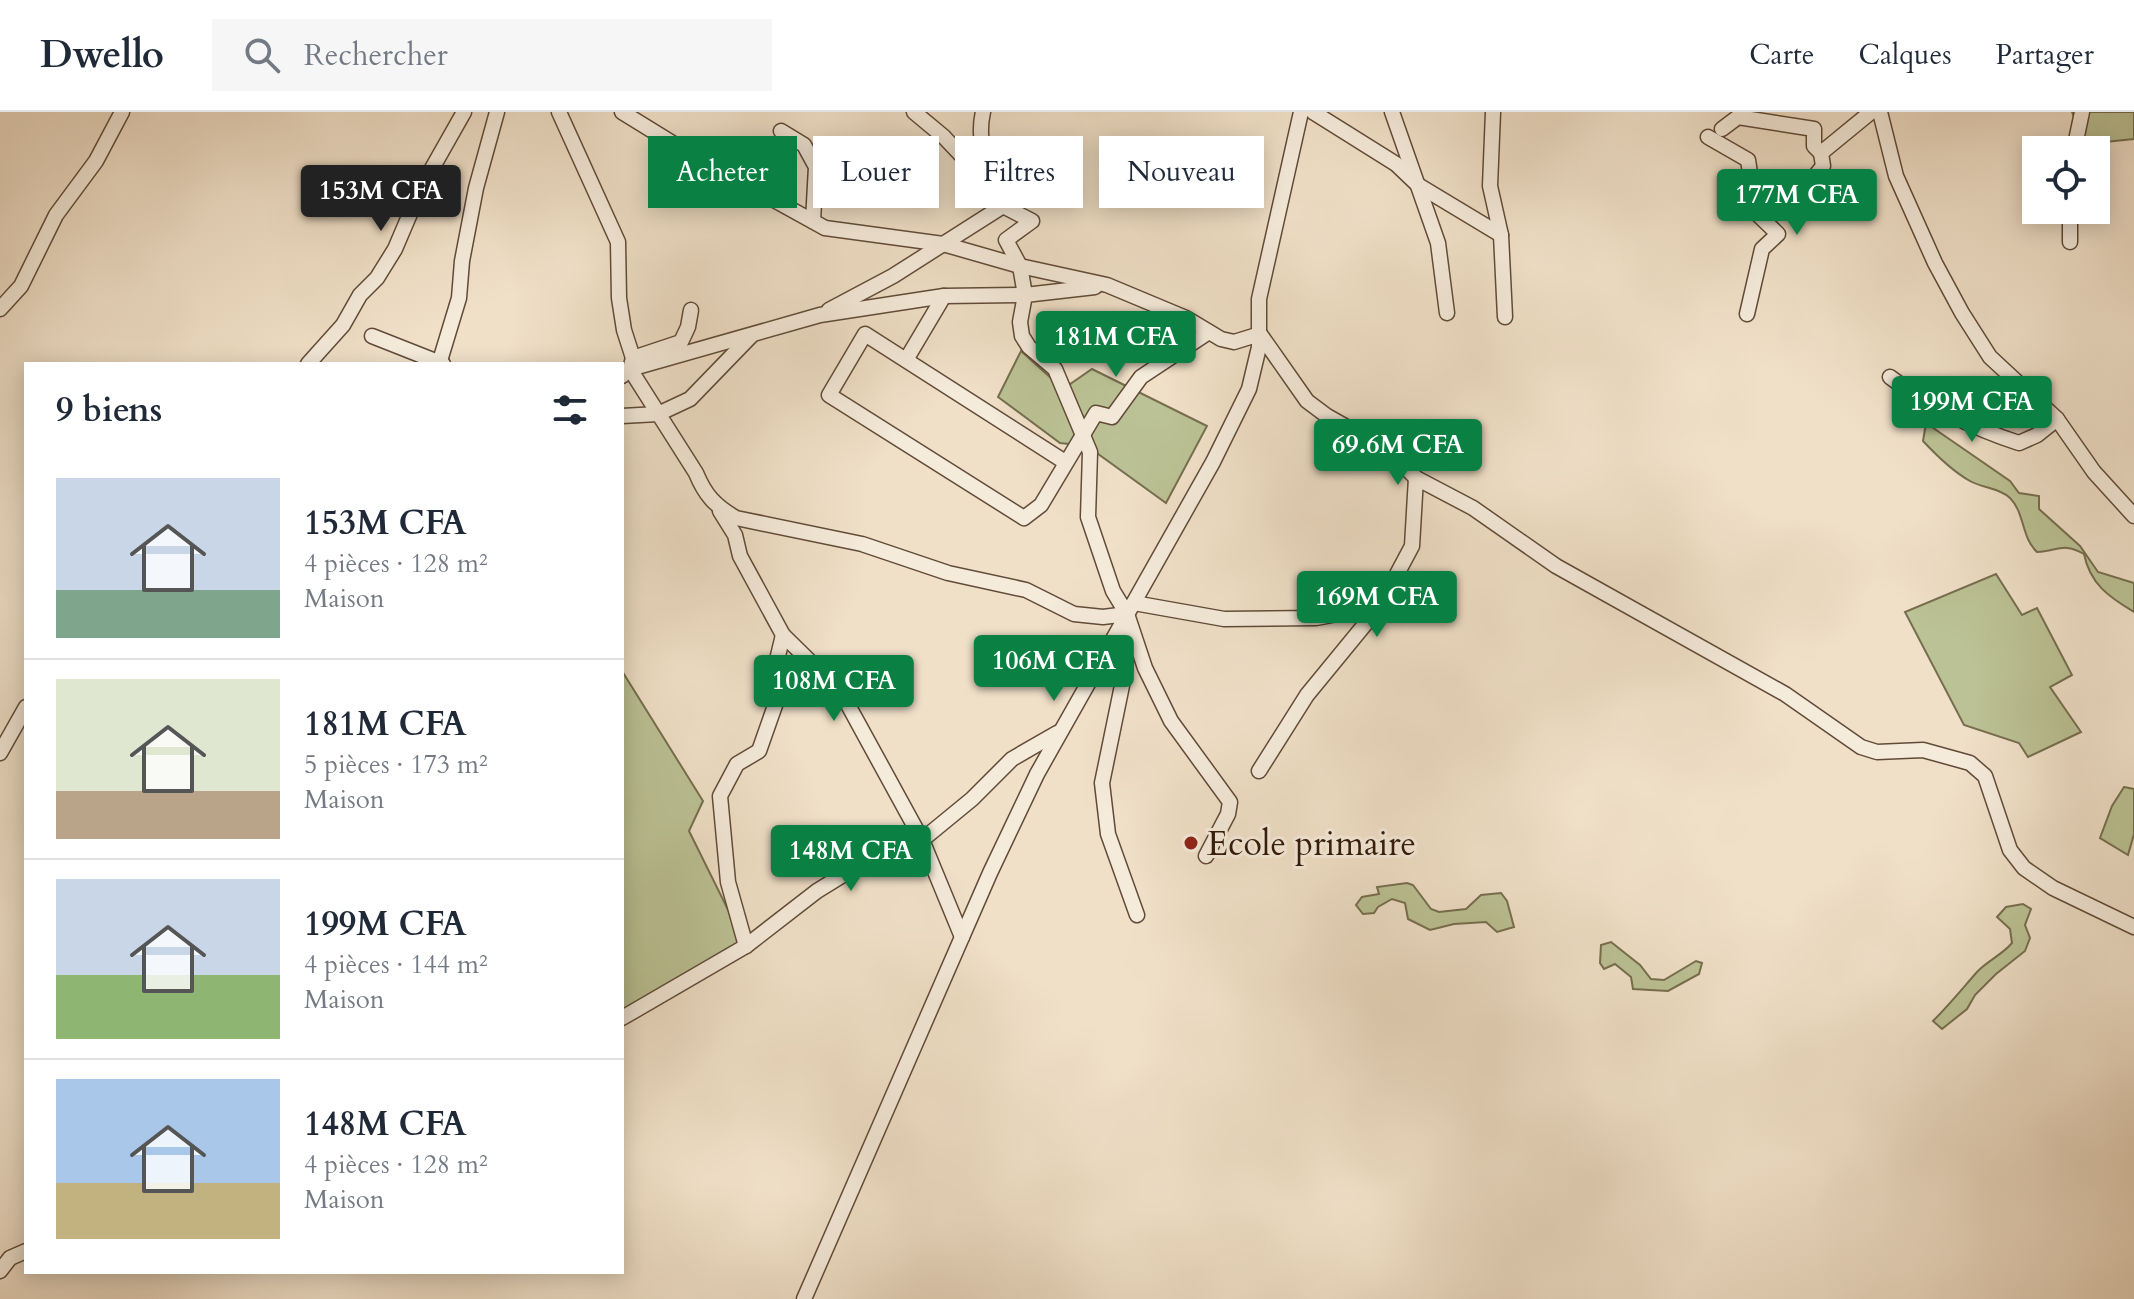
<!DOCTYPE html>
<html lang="fr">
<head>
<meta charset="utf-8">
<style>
	:root { --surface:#fff; --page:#f6f6f7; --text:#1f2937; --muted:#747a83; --line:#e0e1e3; --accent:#0b8043 }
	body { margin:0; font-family:Cardo,serif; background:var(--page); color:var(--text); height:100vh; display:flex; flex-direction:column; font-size:30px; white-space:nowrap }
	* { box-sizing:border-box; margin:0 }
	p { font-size:26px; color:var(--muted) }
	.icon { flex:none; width:44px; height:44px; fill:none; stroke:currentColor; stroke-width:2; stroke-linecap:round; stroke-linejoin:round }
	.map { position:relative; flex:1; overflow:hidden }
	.sheet { position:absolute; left:24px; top:250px; width:600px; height:912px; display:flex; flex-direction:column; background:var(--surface); border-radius:0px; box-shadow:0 4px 20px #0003 }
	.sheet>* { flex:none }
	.top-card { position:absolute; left:648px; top:24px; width:760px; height:72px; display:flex; gap:16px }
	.controls { position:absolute; left:2022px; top:24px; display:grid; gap:16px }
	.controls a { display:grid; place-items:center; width:88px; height:88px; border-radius:0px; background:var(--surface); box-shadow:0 4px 20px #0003; font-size:40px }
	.price { position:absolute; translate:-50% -68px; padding:0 18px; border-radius:8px; background:var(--accent); color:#fff; font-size:26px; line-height:52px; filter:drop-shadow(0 2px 4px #0008) }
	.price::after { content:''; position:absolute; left:50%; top:48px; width:24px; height:18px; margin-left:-12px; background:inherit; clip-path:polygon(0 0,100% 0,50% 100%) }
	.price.active { background:#222; color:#fff }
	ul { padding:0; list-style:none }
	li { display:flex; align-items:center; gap:24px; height:200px; padding:0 32px }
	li+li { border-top:2px solid var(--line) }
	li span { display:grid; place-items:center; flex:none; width:224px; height:160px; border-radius:0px; color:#555 }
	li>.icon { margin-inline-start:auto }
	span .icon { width:96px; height:96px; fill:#fffc; stroke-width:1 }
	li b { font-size:34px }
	h2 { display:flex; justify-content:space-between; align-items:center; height:96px; padding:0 32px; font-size:34px }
	.chip { padding:0 28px; border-radius:0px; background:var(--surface); box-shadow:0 4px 20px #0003; font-size:28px; line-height:72px }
	.chip.active { background:var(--accent); color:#fff }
	header { display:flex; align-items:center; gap:48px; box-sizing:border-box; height:112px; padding:0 40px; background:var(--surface); border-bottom:2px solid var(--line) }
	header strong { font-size:38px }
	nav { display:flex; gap:44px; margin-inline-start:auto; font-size:28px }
	.search { width:560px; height:72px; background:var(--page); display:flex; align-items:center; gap:20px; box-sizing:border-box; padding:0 28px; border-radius:0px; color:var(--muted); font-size:30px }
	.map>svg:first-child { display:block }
	.green { fill:#bbc295; stroke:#766e4e; stroke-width:2 }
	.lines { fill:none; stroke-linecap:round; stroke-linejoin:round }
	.minor-casing { stroke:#614b38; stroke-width:17 }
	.minor { stroke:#f5ebdb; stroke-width:14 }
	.poi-dot { fill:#8f2418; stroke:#f5ebdb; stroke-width:3 }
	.labels { text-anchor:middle; stroke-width:6; stroke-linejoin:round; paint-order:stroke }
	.poi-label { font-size:34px; fill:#311908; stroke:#f5ebdb; text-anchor:start }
</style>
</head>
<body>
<header>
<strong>Dwello</strong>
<div class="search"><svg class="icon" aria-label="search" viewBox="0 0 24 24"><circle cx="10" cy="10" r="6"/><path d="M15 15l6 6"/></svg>Rechercher</div>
<nav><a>Carte</a><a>Calques</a><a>Partager</a></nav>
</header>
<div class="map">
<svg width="2134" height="1187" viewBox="0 0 2134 1187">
	<rect width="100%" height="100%" fill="#f0e0c8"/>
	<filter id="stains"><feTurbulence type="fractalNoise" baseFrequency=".0025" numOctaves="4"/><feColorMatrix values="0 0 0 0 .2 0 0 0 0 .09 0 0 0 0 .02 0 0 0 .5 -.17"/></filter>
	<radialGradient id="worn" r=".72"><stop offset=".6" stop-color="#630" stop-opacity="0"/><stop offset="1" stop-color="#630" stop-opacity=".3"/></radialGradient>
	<g class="green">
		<path d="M2072,0H2134V27L2086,32Z"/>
		<path d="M1021,239L1063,277L1092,257L1207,314L1166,391L1087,334L1060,331L998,285Z"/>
		<path d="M1926,311L2010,369L2019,381L2039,384V397L2080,434L2098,460L2134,471V500C2109,485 2090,472 2084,442C2063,430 2058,439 2037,440C2021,425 2025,401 2010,386C2000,376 1982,376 1970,369C1952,359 1937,344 1923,329Z"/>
		<path d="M1996,462L2022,503L2037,496L2072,563L2050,575L2081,620L2028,645L2019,631L1964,613L1905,500Z"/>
		<path d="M622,559L703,689L689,719L746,834L622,899Z"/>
		<path d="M2124,675L2134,677V722L2128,743L2100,726L2112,694Z"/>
		<path d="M1407,771L1413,773L1431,797L1439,800L1466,797L1481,783L1501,781L1507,789L1514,815L1497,820L1486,810L1454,812L1430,818L1408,807L1405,791L1392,787L1378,795L1374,801L1363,802L1356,793L1362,785L1379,782L1377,775Z"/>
		<path d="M2023,792L2031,797L2025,813L2030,826L2025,839L1996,862L1975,883L1967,897L1942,917L1933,909C1949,893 1962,877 1977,860C1987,849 2002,843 2012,831L2010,817L1997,805L2006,795Z"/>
		<path d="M1611,830L1640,853L1651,867L1664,868L1696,849L1702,851L1699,862L1668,879L1633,877L1631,865L1615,852L1604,857L1600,851L1601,833Z"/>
	</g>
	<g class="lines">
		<defs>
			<g id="minor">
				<path d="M559,0L618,130L619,186L624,218L633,246L630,257L696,361C705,383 715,394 736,406L862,432L948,461L1026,478L1074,502L1103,505L1127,502"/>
				<path d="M622,0L682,37L825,116L943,132L1020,154L1107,173L1186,206L1221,227L1234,230L1260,222L1307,289L1327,304L1389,339L1416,366L1473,396L1556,454L1785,582L1861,635L1877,640L1923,638L1970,651L1985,664L2010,738L2024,756L2053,776L2134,815"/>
				<path d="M914,0L944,25L993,77L1003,94L1032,109L1006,128L1020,154L1025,183L1020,210L1022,224L1029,235L1055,257L1090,340L1088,405L1113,479L1127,502L1145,556L1171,609L1230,690L1228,702L1206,744"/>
				<path d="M983,0C977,25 985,50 992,74"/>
				<path d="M1313,0L1396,52L1418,73L1501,123"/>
				<path d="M1392,0L1438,131L1447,201"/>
				<path d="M1493,0L1490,74L1501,123L1505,205"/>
				<path d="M1880,0L1896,64L1935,151L1962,201L1990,245L2057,307L2094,360L2134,404"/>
				<path d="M1722,17L1738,5L1814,17V34L1821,41"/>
				<path d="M781,19L804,33L816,55L813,109"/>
				<path d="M1708,25L1748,48L1752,74L1750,95L1778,122L1762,137L1747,202"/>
				<path d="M2074,38L2082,0"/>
				<path d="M1751,69L1794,91L1823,54L1821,41L1871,0"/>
				<path d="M2070,98V130"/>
				<path d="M0,197L21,174L56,103L96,49L122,0"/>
				<path d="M829,198L893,164L1003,94"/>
				<path d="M372,224L443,252"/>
				<path d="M633,246L681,230L688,215L691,198"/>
				<path d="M906,248L944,184"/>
				<path d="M308,252L343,213L360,183L377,166L395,137L421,76L464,0"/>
				<path d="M439,252L459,186L462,149L476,76L497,0"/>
				<path d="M622,264L630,257L820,203L944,184L1025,183L1095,175"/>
				<path d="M1890,265C1926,293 1975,317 2019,331L2037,323L2057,307"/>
				<path d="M622,304L658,302L690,287L751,224"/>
				<path d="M1065,350L865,222L829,283L1024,406L1041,393L1096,301L1112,305L1141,265L1209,220"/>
				<path d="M720,399L735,423L740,444L783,523L841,580L922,728L962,825"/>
				<path d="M1134,491L1224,507L1316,506L1380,494"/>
				<path d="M1127,511L1125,559L1102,671L1108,722L1137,803"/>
				<path d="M0,641L26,595"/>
				<path d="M1259,659L1307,583L1380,494L1412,434L1416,366"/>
				<path d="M746,834L728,770L720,684L737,652L759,639L778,585L776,552L783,523"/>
				<path d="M622,906L746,834L817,779L851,758L922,728L972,687L1012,647L1057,621"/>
				<path d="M0,1159L10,1146L26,1139"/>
				<path d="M804,1187L990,761L1037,662L1213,350L1249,277L1259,235V187L1301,0"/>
			</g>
		</defs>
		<use href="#minor" class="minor-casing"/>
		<use href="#minor" class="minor"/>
	</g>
	<circle class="poi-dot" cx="1191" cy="731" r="8"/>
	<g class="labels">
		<g class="poi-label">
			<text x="1207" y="743">Ecole primaire</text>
		</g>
	</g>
	<rect width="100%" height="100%" filter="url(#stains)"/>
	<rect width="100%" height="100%" fill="url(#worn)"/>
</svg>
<div class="controls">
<a><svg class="icon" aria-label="locate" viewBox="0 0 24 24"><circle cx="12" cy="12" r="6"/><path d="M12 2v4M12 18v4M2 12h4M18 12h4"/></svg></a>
</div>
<b class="price active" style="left:381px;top:121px">153M CFA</b>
<b class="price" style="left:1797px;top:125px">177M CFA</b>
<b class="price" style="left:1116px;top:267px">181M CFA</b>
<b class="price" style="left:1972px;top:332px">199M CFA</b>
<b class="price" style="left:1398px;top:375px">69.6M CFA</b>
<b class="price" style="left:1377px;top:527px">169M CFA</b>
<b class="price" style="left:1054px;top:591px">106M CFA</b>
<b class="price" style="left:834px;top:611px">108M CFA</b>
<b class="price" style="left:851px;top:781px">148M CFA</b>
<div class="top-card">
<a class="chip active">Acheter</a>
<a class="chip">Louer</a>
<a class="chip">Filtres</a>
<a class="chip">Nouveau</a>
</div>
<section class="sheet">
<h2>9 biens<svg class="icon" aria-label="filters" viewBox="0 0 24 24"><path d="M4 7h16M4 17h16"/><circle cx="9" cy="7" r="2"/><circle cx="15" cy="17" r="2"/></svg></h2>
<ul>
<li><span style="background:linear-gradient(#c9d6e8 70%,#7fa58c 0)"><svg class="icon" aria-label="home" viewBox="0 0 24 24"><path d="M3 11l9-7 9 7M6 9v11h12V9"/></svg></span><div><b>153M CFA</b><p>4 pièces · 128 m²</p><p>Maison</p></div></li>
<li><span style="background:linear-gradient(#dfe7d0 70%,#b9a48a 0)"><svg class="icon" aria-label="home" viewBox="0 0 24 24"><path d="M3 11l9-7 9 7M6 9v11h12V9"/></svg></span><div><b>181M CFA</b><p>5 pièces · 173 m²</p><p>Maison</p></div></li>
<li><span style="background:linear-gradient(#c9d6e8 60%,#8fb573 0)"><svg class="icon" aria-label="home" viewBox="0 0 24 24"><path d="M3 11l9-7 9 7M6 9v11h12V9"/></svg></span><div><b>199M CFA</b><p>4 pièces · 144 m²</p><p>Maison</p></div></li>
<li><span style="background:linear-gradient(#a9c7e8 65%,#c2b280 0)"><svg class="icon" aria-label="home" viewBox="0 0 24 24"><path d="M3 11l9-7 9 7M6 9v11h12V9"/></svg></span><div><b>148M CFA</b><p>4 pièces · 128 m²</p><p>Maison</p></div></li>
</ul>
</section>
</div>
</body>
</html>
